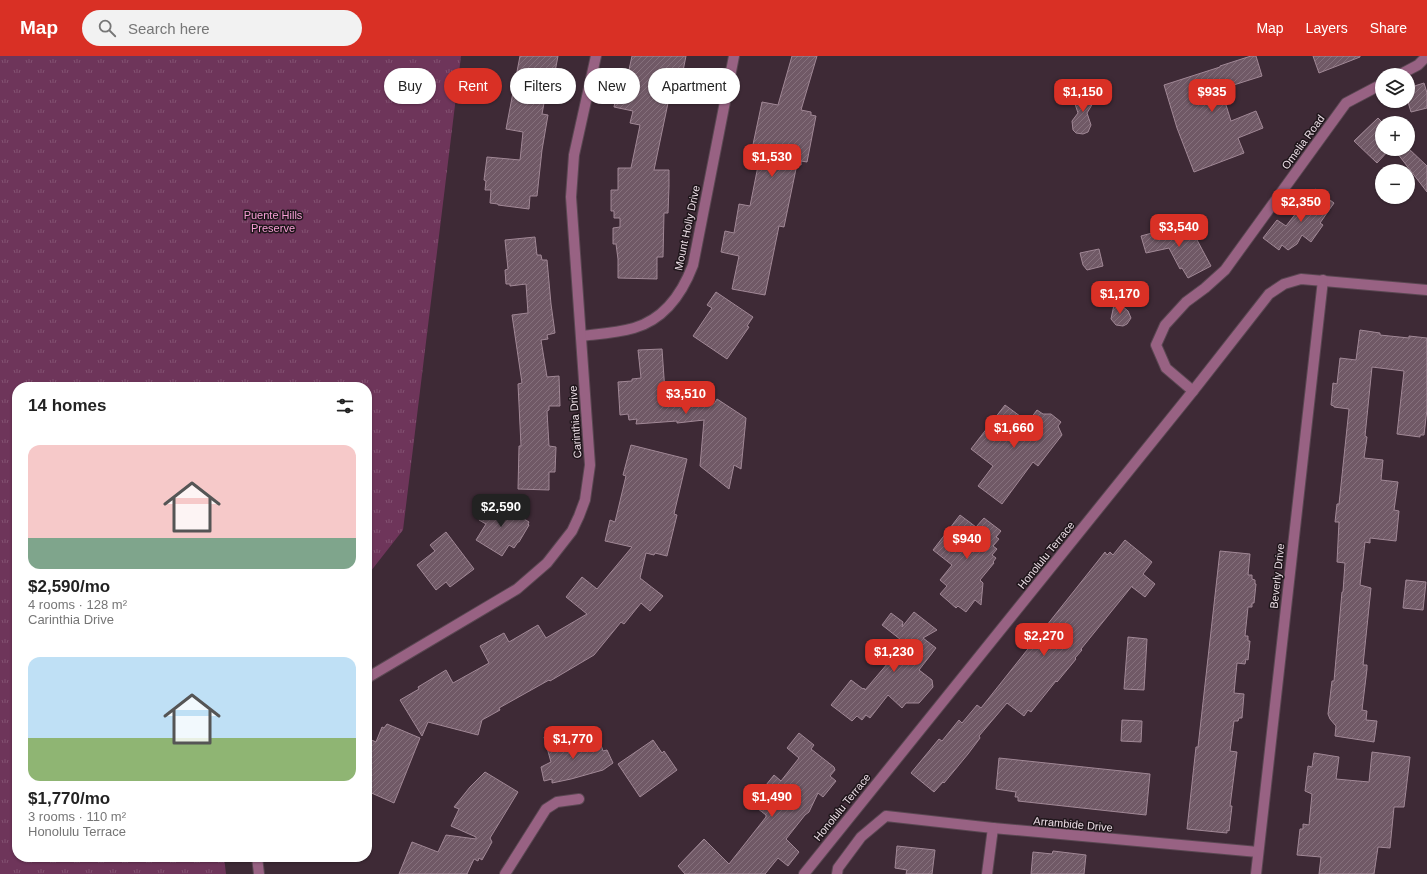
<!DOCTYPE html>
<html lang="en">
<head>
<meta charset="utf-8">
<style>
	:root { --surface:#fff; --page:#f2f2f2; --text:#222; --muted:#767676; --accent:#d93025 }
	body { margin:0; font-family:Helvetica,sans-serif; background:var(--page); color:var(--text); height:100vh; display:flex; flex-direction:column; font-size:15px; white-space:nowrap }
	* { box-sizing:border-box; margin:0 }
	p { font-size:13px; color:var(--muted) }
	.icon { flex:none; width:22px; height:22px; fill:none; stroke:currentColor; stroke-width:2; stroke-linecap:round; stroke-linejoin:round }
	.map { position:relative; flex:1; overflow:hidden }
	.panel { position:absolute; left:12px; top:326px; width:360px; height:480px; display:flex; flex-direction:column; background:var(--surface); border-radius:16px; box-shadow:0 1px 3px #0004 }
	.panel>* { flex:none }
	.hud { position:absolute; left:384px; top:12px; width:380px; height:36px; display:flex; gap:8px }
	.buttons { position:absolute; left:1375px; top:12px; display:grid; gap:8px }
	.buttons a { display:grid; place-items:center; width:40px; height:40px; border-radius:50%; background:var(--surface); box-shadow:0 1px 3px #0004; font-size:20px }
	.price { position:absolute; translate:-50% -34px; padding:0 9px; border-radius:8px; background:var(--accent); color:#fff; font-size:13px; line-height:26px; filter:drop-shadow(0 1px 2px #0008) }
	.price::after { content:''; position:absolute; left:50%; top:24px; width:12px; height:9px; margin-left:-6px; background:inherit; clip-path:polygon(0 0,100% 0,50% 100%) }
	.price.on { background:#222; color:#fff }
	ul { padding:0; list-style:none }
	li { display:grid; align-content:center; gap:8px; height:212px; padding:0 16px }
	li span { display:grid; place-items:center; height:124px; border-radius:12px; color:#555 }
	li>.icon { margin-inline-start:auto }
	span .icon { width:72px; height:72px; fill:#fffc; stroke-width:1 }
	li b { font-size:17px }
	h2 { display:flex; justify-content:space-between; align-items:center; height:48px; padding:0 16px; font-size:17px }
	.tag { padding:0 14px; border-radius:18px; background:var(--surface); box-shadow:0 1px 3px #0004; font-size:14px; line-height:36px }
	.tag.on { background:var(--accent); color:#fff }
	header { display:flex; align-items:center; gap:24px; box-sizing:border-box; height:56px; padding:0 20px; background:var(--accent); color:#fff }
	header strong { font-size:19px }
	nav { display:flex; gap:22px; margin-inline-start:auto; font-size:14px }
	.search { width:280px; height:36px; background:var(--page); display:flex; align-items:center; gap:10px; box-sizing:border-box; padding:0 14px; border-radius:22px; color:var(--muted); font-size:15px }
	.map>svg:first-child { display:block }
	.park { fill:url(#park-tufts) }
	.building { fill:url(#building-hatch); stroke:#a18896 }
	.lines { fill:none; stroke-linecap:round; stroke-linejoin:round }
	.minor-casing { stroke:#5a4752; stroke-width:12 }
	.minor { stroke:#986283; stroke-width:10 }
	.labels { text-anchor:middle; stroke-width:3; stroke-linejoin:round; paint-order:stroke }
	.street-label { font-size:11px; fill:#ecdee6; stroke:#1f161b }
	.park-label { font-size:11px; fill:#f79fd5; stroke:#1f161b }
</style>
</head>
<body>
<header>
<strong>Map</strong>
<div class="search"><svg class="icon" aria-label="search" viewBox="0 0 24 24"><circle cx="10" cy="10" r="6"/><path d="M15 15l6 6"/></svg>Search here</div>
<nav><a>Map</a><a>Layers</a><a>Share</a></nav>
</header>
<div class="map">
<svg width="1427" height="818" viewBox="0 0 1427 818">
	<defs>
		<pattern id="park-tufts" width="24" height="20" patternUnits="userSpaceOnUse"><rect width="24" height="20" fill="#6e355a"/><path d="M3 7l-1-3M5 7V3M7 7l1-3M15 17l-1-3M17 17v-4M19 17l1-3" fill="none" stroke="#835272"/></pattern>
		<pattern id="building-hatch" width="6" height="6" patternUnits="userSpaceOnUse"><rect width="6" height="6" fill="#705966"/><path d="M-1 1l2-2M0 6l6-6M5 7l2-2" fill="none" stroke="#85707c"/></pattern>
	</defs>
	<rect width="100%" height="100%" fill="#3e2a36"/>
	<path class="park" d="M0,0H461L403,474L367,520V331H17V801H224L226,818H0Z"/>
	<g class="building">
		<path d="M520,0H558L554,21L549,20L542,58L548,59L542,94L537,140H530L529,153L498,149V148L490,147L491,134H485L486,125L484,124L487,101L520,104L523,76L506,73Z"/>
		<path d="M632,0H686L681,25L673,23L654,114H669V130L668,157H664L663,201H657V223L618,222V203L616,188H613V172L620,171V162H614V155H611V134H618V112H631L640,69L630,67L633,55L614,51L618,31L625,32Z"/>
		<path d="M792,0H817L801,54L811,56V59L816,60L807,106L801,105V109L797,108L784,171L779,170L765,239L732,233L739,200L721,196L725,175L734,177L739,148L750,150L760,100L751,98L762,46L778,49Z"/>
		<path d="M1251,0H1256L1262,20L1221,33L1231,65L1256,55L1263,72L1238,82L1244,97L1194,116L1177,72L1164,29L1220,11V10Z"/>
		<path d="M1313,0H1360V1L1319,17Z"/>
		<path d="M1424,27L1427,37V52L1411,56L1408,46V32Z"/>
		<path d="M1085,36L1091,38L1093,44V47L1087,57L1091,69L1088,76L1083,78L1076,77L1073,74L1072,65L1078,57L1075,48V42L1079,37Z"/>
		<path d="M1378,62L1383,67H1382V93H1390L1377,107L1354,85Z"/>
		<path d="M1408,92L1427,110V136L1394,93H1408Z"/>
		<path d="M1315,133L1334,147L1320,167L1323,169L1311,186L1302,179L1297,188L1288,194L1282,189L1279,194L1263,182L1277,164L1286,170Z"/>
		<path d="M1177,167L1180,174L1189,169L1211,210L1188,222L1182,212L1180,213L1169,192L1146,197L1141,180L1152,177L1170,168L1171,170Z"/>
		<path d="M535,181L537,199H541L542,204H547L551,248L555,277L547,279L548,283L541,284L547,321L559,320L560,350H549V354L547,355L549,390L556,391L555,416H549V434L518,433L519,390H521L518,328L522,327L512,259L528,257L526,228L510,230V228H506L505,214L508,213L505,184Z"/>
		<path d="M1099,193L1103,210L1087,214L1083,209L1080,197Z"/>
		<path d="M716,236L753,261L747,270L749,271L727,303L693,280L712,252L707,249Z"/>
		<path d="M1115,244L1128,255L1131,262L1127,268L1123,270L1116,269L1111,263Z"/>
		<path d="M1360,274L1380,277V279L1409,282V280L1427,282V353L1424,379H1420V381L1397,378L1404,315L1372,311L1365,380L1367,381L1364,402L1383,404L1381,424L1398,426L1394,454L1399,455L1396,485L1370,482V487L1365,486L1360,529L1371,532L1363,609H1367V613L1362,654L1367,655L1366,664L1377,665L1374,686L1335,680L1336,670L1330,663L1328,658L1332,625H1334L1342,536H1343L1345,507L1337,506L1339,466H1335L1337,448H1339L1349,353L1334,351V350L1331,349L1333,327L1337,328L1340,302L1356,304Z"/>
		<path d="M662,293L665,336L692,334L714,348L717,343L746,362L741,413L734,409L729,433L700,410L704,364L677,367V365L636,368L637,363L629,364L628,358L620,359L618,326L632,325V323L641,322L638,294Z"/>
		<path d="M1005,349L1028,366L1037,354L1043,358H1051L1061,366L1058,370L1062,379L1038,410L1033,406L1002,448L978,430L993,410L971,393Z"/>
		<path d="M631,389L687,403L674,458L677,459L667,500L655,497L654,499L646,497L640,522L663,540L650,555L641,547L624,568L621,566L594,599L550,625L549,624L499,652L500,654L482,664L478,679L428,666L422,680L400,644L419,633L418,631L446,614L453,627L489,607L480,590L504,577L509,586L538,569L546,582L587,558L566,541L582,521L597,533L632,491L605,485L610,464L615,466L626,420L623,419Z"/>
		<path d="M491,445L498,449L499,447L529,466L528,468L529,469L519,486H518L514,492L509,489L502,500L476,484L486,468L479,464Z"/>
		<path d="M960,459L976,471L984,462L1001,475L996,481L999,483L993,490L997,493L992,499L996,502L993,506L994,507L980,524L983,527L981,549L975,544L966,556L958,550L956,552L940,538L947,530L940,524L952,509L933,494Z"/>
		<path d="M446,476L474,513L450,531L446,526L436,534L417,509L435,495L430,489Z"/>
		<path d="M1125,484L1152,506L1143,518L1155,528L1145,541L1132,531V530L1081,593L1082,594L1075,602L1076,603L1057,626L1056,625L1031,656L1028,654L1024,660L1007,647L979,680L980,682L968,698L944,727L943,726L934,736L911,717L939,683L942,685L959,664L962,667L977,649L981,652L1105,496L1107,499L1110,496L1113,499Z"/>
		<path d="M1220,495L1250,498L1248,519H1252V523L1255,524V528H1256L1254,547H1252V551H1248L1245,580H1248V585H1250L1248,604L1246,603L1245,608L1237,607L1234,637L1244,638L1242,662H1239L1238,665H1234L1230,695L1237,696L1230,750H1232L1229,775L1227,774V777L1187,773L1196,691H1198Z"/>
		<path d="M1406,524L1426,526L1423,554L1403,552Z"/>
		<path d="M914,556L937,574L923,582L936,592L919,614L932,624L933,631L919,647H906L902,652L888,639L870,662L866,659L862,664L857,660L852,665L831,649L851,624L863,633L864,632L865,634L905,587L882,569L891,557L903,566L902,571Z"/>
		<path d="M1128,581L1147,583L1144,634L1124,633Z"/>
		<path d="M1122,664L1142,665L1141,686L1121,685Z"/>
		<path d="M387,668L420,682L394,747L367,735V682L376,686L382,671L384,672Z"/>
		<path d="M562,676L568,696L600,686L603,695L607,694L613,707L603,714L571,723L552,727V723L544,725L541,711L551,706L544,681Z"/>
		<path d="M799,677L814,689L811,693L834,711L835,714L830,720L836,725L823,741L818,737L809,756L805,759L786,783L799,796L788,810L778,802L765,818H685L678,810L704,783L729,808L766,761V759L749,746L759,733L762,734L774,719L781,725L799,702L787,692Z"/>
		<path d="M653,684L662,697L664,695L677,714L640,741L618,708Z"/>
		<path d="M1372,696L1410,701L1404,751H1394L1390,792L1378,791L1374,818H1319L1321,801L1297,799L1300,773H1303V768L1309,769L1312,738L1305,735L1308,710L1312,711L1314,697L1339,701L1336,723L1369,726Z"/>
		<path d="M999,702L1150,718L1146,759L1018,745V741H1015L1016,736L996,733Z"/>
		<path d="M485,716L518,736L490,782L492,786L482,804L479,802L478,805L474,803L467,818H399L412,786L438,796L446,779L476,783V781L451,770L459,753L454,751L470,731Z"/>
		<path d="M897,790L935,794L932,818H906L907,814L895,812Z"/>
		<path d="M1053,795L1086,799L1084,818H1031L1033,796L1052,798Z"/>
	</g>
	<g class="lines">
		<defs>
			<g id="minor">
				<path d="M1399,19L1418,9L1427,0"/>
				<path d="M581,280C598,278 617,277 634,272C665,263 682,238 693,209L734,0"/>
				<path d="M1193,335L1166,312L1156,289L1165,269L1186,246L1205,232L1225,214L1346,47L1382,28"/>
				<path d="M367,622L517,533L547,507L572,475L579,460L585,444L590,409L571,141L574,99L596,0"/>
				<path d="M257,801L259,818"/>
				<path d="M505,818L546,753L557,746L579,743"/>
				<path d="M804,818L1193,335L1269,238L1284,228L1301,223L1427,234"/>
				<path d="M837,818L838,812L861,781L886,760L993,772L1258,796"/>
				<path d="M987,818L993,772"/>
				<path d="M1256,818L1323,224"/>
			</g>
		</defs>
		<use href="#minor" class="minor-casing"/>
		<use href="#minor" class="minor"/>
	</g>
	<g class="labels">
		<g class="street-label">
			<text transform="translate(1303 86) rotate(-54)" y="4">Omelia Road</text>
			<text transform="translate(687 172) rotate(-78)" y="4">Mount Holly Drive</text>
			<text transform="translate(575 366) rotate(-94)" y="4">Carinthia Drive</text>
			<text transform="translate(1046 499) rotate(-51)" y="4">Honolulu Terrace</text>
			<text transform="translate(1277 520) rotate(-84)" y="4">Beverly Drive</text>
			<text transform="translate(842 751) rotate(-51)" y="4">Honolulu Terrace</text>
			<text transform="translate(1073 768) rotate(5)" y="4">Arrambide Drive</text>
		</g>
		<g class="park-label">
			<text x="273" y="163">Puente Hills<tspan x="273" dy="13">Preserve</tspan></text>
		</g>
	</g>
</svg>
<div class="buttons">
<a><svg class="icon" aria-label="layers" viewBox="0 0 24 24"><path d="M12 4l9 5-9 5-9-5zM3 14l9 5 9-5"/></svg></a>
<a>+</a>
<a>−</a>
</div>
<b class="price" style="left:1083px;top:57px">$1,150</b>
<b class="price" style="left:1212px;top:57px">$935</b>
<b class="price" style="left:772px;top:122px">$1,530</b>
<b class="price" style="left:1301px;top:167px">$2,350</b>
<b class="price" style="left:1179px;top:192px">$3,540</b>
<b class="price" style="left:1120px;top:259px">$1,170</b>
<b class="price" style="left:686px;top:359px">$3,510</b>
<b class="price" style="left:1014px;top:393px">$1,660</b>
<b class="price on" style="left:501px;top:472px">$2,590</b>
<b class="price" style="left:967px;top:504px">$940</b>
<b class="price" style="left:1044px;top:601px">$2,270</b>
<b class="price" style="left:894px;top:617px">$1,230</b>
<b class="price" style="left:573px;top:704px">$1,770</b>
<b class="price" style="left:772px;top:762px">$1,490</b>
<div class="hud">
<a class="tag">Buy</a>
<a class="tag on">Rent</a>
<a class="tag">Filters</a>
<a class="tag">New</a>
<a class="tag">Apartment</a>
</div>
<section class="panel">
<h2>14 homes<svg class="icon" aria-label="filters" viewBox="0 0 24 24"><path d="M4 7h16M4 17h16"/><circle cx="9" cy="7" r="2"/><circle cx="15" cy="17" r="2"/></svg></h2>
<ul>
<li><span style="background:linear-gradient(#f6c9c9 75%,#7fa58c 0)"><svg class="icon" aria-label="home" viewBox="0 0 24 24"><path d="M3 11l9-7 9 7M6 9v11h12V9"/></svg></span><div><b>$2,590/mo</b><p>4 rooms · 128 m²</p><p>Carinthia Drive</p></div></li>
<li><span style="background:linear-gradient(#bfe0f5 65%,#8fb573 0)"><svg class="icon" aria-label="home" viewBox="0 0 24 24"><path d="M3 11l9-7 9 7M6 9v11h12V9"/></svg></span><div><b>$1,770/mo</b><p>3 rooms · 110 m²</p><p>Honolulu Terrace</p></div></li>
</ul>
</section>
</div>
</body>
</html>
